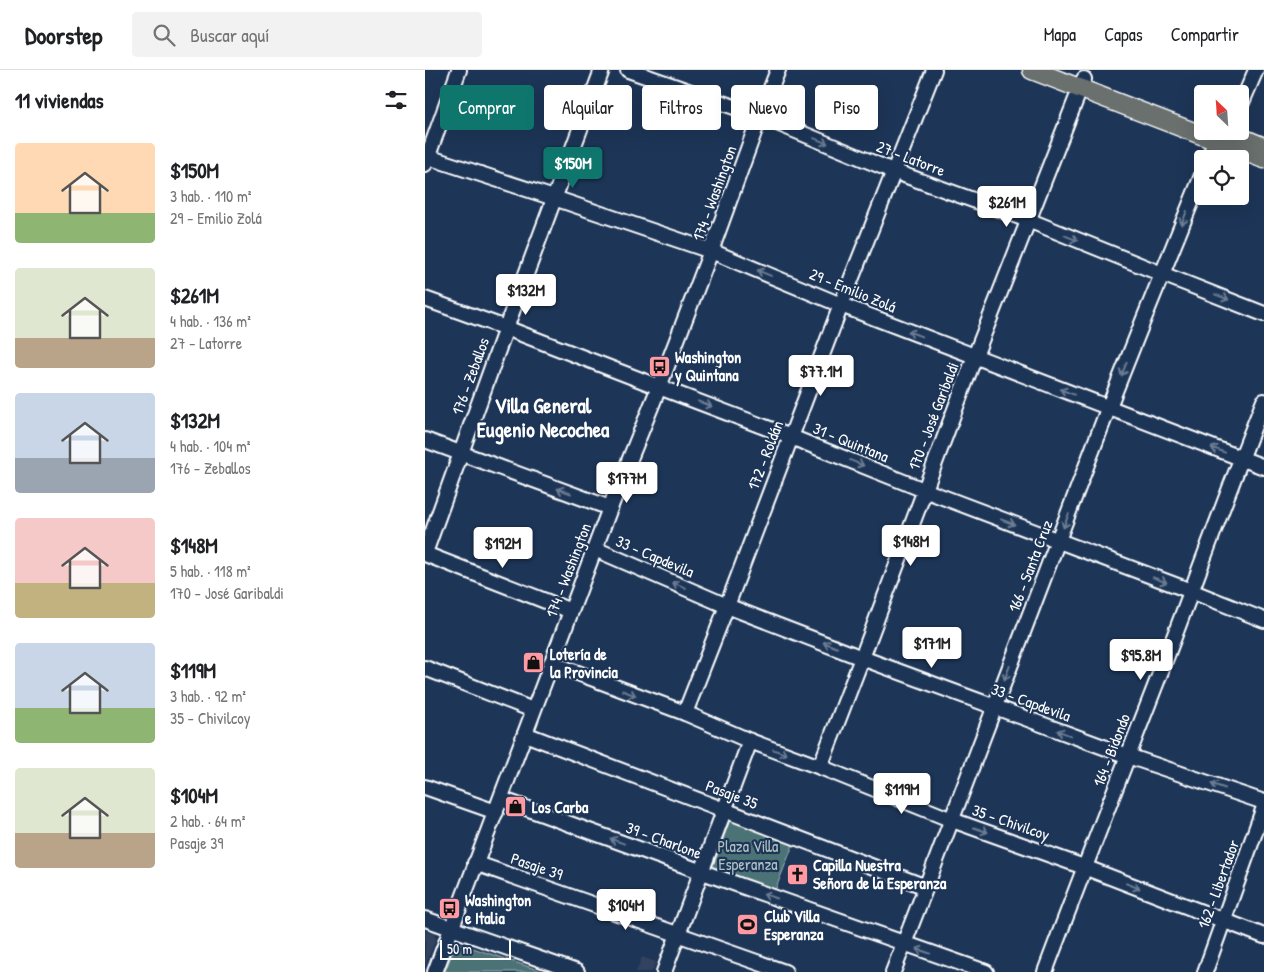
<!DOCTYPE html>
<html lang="es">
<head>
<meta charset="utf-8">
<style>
	:root { --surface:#fff; --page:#f2f2f2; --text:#202124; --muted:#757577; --line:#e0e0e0; --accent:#0f766e }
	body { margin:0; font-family:"Patrick Hand",sans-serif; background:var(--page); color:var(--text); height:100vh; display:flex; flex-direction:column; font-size:19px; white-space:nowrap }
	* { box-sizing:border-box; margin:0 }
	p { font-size:16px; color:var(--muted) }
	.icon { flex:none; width:28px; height:28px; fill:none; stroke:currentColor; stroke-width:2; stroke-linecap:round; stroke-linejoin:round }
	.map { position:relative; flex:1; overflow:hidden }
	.side { display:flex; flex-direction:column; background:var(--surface); width:425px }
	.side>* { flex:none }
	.hud { position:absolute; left:15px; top:15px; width:475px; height:45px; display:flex; gap:10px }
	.needle { width:32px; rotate:335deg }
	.tools { position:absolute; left:769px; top:15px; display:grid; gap:10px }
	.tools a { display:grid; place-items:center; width:55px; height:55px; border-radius:5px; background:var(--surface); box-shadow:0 5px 20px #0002; font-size:25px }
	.scale { position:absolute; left:15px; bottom:12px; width:71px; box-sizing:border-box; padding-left:5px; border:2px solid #fff; border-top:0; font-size:14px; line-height:18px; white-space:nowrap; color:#fff; -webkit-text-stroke:4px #1d3557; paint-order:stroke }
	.price { position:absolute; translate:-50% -42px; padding:0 11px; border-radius:5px; background:#fff; color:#222; font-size:16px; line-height:32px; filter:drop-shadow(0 1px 2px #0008) }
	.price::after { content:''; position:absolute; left:50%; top:30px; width:15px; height:11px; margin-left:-8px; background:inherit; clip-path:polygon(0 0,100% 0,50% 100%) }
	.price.active { background:var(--accent); color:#fff }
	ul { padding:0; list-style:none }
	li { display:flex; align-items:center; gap:15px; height:125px; padding:0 15px }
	li span { display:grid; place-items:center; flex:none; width:140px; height:100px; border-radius:5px; color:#555 }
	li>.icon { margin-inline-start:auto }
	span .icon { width:60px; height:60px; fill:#fffc; stroke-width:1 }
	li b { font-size:21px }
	h2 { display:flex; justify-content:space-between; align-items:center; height:60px; padding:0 15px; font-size:21px }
	.chip { padding:0 18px; border-radius:5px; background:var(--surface); box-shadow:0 5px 20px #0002; font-size:18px; line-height:45px }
	.chip.active { background:var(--accent); color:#fff }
	header { display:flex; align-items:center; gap:30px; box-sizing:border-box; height:70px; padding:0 25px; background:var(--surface); border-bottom:1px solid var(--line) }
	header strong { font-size:24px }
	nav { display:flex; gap:28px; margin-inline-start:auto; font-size:18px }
	.search { width:350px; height:45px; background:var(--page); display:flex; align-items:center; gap:12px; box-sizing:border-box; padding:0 18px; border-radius:5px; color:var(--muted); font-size:19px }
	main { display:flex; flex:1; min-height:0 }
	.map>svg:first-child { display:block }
	.built { fill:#32435e }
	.green { fill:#4c7274; stroke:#a6b8ba }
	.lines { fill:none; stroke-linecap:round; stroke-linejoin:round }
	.minor-casing { stroke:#fff; stroke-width:18 }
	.major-casing { stroke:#fff; stroke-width:21 }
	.minor { stroke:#1d3557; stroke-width:14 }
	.major { stroke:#6a706d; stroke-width:18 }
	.oneway { stroke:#6c7c92 }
	.labels { text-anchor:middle; stroke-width:4.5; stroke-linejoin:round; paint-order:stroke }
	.street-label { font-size:16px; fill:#fff; stroke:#1d3557 }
	.poi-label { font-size:16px; font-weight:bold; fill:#fff; stroke:#1d3557; text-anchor:start }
	.park-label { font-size:16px; fill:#aec0c0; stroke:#1d3557 }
	.district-label { font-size:21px; font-weight:bold; fill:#fff; stroke:#1d3557 }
</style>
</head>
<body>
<header>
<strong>Doorstep</strong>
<div class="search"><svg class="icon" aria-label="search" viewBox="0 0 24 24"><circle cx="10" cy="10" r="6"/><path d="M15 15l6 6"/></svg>Buscar aquí</div>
<nav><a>Mapa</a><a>Capas</a><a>Compartir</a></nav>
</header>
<main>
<section class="side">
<h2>11 viviendas<svg class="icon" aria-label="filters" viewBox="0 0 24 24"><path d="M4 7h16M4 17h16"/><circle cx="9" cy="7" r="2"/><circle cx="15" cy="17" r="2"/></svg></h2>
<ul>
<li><span style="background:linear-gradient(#ffd9b3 70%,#8fb573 0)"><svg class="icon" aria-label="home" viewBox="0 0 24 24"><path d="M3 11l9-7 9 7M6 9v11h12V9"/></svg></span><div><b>$150M</b><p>3 hab. · 110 m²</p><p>29 - Emilio Zolá</p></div></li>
<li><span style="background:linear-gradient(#dfe7d0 70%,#b9a48a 0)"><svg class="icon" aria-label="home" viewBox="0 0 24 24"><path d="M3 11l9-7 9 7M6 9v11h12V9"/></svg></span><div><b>$261M</b><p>4 hab. · 136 m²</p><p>27 - Latorre</p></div></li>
<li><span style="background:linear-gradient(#c9d6e8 65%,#9aa5b1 0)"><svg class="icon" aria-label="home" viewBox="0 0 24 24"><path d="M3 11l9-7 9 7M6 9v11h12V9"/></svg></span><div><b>$132M</b><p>4 hab. · 104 m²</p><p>176 - Zeballos</p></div></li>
<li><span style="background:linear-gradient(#f6c9c9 65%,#c2b280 0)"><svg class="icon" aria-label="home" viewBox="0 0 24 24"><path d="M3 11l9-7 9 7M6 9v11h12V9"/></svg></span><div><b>$148M</b><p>5 hab. · 118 m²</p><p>170 - José Garibaldi</p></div></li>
<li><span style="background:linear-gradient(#c9d6e8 65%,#8fb573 0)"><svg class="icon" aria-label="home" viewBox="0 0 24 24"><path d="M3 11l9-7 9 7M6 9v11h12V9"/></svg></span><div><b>$119M</b><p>3 hab. · 92 m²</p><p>35 - Chivilcoy</p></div></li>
<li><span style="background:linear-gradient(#dfe7d0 65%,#b9a48a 0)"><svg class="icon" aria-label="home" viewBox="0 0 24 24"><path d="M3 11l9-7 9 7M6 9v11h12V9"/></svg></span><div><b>$104M</b><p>2 hab. · 64 m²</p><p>Pasaje 39</p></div></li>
</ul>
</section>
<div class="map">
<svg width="839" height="902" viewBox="0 0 839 902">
	<rect width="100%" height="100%" fill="#1d3557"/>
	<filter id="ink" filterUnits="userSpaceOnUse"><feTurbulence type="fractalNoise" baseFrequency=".02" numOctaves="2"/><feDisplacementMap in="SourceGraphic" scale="10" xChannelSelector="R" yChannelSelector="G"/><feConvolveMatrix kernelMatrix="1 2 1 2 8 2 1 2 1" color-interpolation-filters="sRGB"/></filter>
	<g filter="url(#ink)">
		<g class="built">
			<path d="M0,861L9,864L11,869L0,896Z"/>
			<path d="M217,887L231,892L227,902H211Z"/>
		</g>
		<g class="green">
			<path d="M305,750L368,775L349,823L287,799Z"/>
			<path d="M36,874L119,902H20L30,876Z"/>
		</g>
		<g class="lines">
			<defs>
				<g id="minor">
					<path d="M203,0L335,46L468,101L603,150L737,204L839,244"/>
					<path d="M815,37L831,0"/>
					<path d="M0,86L129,128L286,181L416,235L839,397"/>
					<path d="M783,89C787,79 791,72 798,65"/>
					<path d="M0,94L34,0"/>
					<path d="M0,229L81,258L234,317L366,367L499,420L766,521L839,550"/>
					<path d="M0,370L185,438"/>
					<path d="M170,479L302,536L437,588L703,686L839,732"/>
					<path d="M0,483L81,258L177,0"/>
					<path d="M0,484L146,541"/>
					<path d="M126,593L260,643L325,671L395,697L527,750L659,797L839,866"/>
					<path d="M0,598L108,640"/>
					<path d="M260,643L302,536L416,235L509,0"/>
					<path d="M100,664L501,817"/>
					<path d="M395,697L437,588L550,286L659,9"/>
					<path d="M0,717L71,742"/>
					<path d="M76,729L294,808L561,902"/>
					<path d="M50,793L360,902"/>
					<path d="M0,849L152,902"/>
					<path d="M10,902L185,438L234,317L286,181L335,46L353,0"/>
					<path d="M239,902L325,671"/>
					<path d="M468,902C541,715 611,527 683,339C714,260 746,182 778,103"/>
					<path d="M620,902C660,795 702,689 743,583C775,499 805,415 839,331"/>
					<path d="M780,902L839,737"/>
				</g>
				<g id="major">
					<path d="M607,0L839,89"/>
					<path d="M800,61L839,77"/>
				</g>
			</defs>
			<use href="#minor" class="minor-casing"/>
			<use href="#major" class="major-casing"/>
			<use href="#minor" class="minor"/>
			<use href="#major" class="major"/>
		</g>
		<defs><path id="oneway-shaft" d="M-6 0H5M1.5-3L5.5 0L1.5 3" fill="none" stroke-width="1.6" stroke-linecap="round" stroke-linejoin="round" transform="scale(1.25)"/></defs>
		<g class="oneway">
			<use href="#oneway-shaft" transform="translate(396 71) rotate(22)"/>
			<use href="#oneway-shaft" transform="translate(759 148) rotate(112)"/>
			<use href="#oneway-shaft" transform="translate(646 168) rotate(22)"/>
			<use href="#oneway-shaft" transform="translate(339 203) rotate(-157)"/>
			<use href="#oneway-shaft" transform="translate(797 227) rotate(21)"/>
			<use href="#oneway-shaft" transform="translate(490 264) rotate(-159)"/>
			<use href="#oneway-shaft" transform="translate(699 299) rotate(112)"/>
			<use href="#oneway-shaft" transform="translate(642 322) rotate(-159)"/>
			<use href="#oneway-shaft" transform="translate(280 334) rotate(21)"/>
			<use href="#oneway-shaft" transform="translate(793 380) rotate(-159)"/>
			<use href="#oneway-shaft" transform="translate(432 393) rotate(22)"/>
			<use href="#oneway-shaft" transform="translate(139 421) rotate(-160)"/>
			<use href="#oneway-shaft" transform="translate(641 451) rotate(111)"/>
			<use href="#oneway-shaft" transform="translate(583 452) rotate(21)"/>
			<use href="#oneway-shaft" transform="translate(735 510) rotate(21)"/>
			<use href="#oneway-shaft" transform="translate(254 515) rotate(-157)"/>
			<use href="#oneway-shaft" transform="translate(405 575) rotate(-159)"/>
			<use href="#oneway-shaft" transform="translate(582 603) rotate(111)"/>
			<use href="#oneway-shaft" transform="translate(204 623) rotate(21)"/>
			<use href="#oneway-shaft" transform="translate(639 663) rotate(-160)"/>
			<use href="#oneway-shaft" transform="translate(355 682) rotate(20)"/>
			<use href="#oneway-shaft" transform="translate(793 716) rotate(-161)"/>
			<use href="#oneway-shaft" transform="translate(556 760) rotate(19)"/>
			<use href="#oneway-shaft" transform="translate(192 771) rotate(-160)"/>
			<use href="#oneway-shaft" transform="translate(708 816) rotate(21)"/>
			<use href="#oneway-shaft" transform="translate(345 826) rotate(-161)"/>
			<use href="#oneway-shaft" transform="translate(498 881) rotate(-161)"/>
		</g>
	</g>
	<defs>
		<symbol id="bus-square" viewBox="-11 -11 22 22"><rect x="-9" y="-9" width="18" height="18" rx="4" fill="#ff9aa2" stroke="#1d3557"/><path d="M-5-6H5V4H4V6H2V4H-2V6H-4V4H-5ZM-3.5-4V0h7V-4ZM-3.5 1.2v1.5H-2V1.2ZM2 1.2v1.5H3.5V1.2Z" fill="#111"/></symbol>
		<symbol id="shop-square" viewBox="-11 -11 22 22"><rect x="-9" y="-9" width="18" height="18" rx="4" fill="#ff9aa2" stroke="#1d3557"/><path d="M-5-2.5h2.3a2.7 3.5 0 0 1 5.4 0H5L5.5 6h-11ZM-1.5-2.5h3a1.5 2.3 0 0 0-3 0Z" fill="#111"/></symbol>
		<symbol id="church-square" viewBox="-11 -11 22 22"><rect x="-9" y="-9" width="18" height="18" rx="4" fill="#ff9aa2" stroke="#1d3557"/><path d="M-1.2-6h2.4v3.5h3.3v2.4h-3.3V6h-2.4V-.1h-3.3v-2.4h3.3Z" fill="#111"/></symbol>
		<symbol id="stadium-square" viewBox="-11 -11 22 22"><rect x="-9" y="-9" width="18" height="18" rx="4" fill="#ff9aa2" stroke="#1d3557"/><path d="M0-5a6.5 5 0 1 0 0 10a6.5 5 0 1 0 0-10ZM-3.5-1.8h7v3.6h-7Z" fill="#111"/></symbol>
	</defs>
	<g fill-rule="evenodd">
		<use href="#bus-square" x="222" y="284" width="25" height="25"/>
		<use href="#shop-square" x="96" y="580" width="25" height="25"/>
		<use href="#shop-square" x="78" y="724" width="25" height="25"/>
		<use href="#church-square" x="360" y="792" width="25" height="25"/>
		<use href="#bus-square" x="12" y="826" width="25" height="25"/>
		<use href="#stadium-square" x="310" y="842" width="25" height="25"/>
	</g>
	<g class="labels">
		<g class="street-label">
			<text transform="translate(486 88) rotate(21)" y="6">27 - Latorre</text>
			<text transform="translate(289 123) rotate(-70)" y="6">174 - Washington</text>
			<text transform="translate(428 220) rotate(22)" y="6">29 - Emilio Zolá</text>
			<text transform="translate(45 306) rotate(-70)" y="6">176 - Zeballos</text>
			<text transform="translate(508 346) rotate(-69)" y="6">170 - José Garibaldi</text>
			<text transform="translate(426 372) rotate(22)" y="6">31 - Quintana</text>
			<text transform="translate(340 385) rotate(-69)" y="6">172 - Roldán</text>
			<text transform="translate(230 486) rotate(23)" y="6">33 - Capdevila</text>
			<text transform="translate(605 496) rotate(-69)" y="6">166 - Santa Cruz</text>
			<text transform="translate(143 500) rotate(-69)" y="6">174 - Washington</text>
			<text transform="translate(606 632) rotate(20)" y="6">33 - Capdevila</text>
			<text transform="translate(686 680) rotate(-69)" y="6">164 - Bidondo</text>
			<text transform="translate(307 724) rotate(21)" y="6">Pasaje 35</text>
			<text transform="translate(586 752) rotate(19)" y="6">35 - Chivilcoy</text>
			<text transform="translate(239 770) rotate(20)" y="6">39 - Charlone</text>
			<text transform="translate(112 796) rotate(19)" y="6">Pasaje 39</text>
			<text transform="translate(793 814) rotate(-70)" y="6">162 - Libertador</text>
		</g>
		<g class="poi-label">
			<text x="250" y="293">Washington<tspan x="250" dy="18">y Quintana</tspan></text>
			<text x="125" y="590">Lotería de<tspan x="125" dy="18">la Provincia</tspan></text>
			<text x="107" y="743">Los Carba</text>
			<text x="388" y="801">Capilla Nuestra<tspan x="388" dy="18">Señora de la Esperanza</tspan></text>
			<text x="40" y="836">Washington<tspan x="40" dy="18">e Italia</tspan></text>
			<text x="339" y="852">Club Villa<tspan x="339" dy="18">Esperanza</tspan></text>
		</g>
		<g class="park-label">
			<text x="323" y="782">Plaza Villa<tspan x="323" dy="18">Esperanza</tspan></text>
		</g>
		<g class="district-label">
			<text x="118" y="343">Villa General<tspan x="118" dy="24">Eugenio Necochea</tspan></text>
		</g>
	</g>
</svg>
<div class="tools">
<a><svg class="needle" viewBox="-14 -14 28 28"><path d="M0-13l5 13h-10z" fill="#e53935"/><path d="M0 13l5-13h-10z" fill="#757577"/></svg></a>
<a><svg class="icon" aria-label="locate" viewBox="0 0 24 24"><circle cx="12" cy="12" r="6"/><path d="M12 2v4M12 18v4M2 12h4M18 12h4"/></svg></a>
</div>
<div class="scale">50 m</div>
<b class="price active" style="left:148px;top:119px">$150M</b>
<b class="price" style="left:582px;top:158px">$261M</b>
<b class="price" style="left:101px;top:246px">$132M</b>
<b class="price" style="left:396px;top:327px">$77.1M</b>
<b class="price" style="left:202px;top:434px">$177M</b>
<b class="price" style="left:486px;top:497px">$148M</b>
<b class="price" style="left:78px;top:499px">$192M</b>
<b class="price" style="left:507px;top:599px">$171M</b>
<b class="price" style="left:716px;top:611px">$95.8M</b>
<b class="price" style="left:477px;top:745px">$119M</b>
<b class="price" style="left:201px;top:861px">$104M</b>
<div class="hud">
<a class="chip active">Comprar</a>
<a class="chip">Alquilar</a>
<a class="chip">Filtros</a>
<a class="chip">Nuevo</a>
<a class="chip">Piso</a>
</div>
</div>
</main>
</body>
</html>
